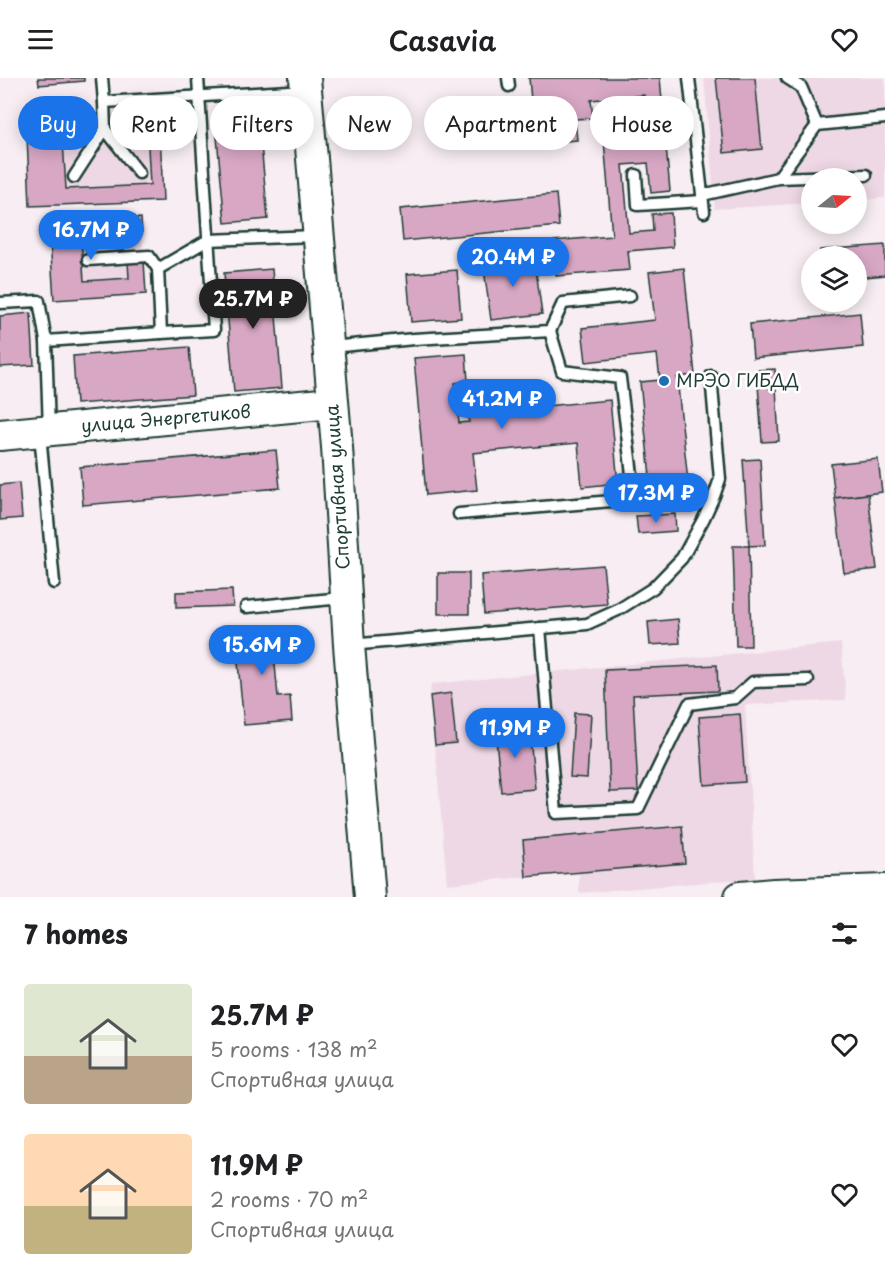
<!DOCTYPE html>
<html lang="en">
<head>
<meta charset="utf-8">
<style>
	:root { --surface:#fff; --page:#f2f2f2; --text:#202124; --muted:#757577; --accent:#1a73e8 }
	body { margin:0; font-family:"Playpen Sans",sans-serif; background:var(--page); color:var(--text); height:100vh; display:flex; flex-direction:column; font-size:22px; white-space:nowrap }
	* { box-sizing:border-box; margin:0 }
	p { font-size:20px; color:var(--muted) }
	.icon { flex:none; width:33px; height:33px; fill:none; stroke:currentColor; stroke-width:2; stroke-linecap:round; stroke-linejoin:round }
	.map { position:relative; height:819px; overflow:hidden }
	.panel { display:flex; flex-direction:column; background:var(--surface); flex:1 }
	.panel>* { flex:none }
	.banner { position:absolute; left:18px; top:18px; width:849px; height:54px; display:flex; gap:12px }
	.needle { width:39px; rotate:72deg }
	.controls { position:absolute; left:801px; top:90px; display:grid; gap:12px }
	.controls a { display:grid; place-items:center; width:66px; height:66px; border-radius:50%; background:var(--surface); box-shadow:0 3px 15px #0003; font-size:30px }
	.price { position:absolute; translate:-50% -51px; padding:0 14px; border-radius:21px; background:var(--accent); color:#fff; font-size:20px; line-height:39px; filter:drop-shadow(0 2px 3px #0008) }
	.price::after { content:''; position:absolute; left:50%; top:36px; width:18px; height:14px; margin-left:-9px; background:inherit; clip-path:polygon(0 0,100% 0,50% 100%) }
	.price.on { background:#222; color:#fff }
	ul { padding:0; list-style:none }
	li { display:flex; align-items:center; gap:18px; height:150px; padding:0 24px }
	li span { display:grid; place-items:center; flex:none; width:168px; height:120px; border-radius:6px; color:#555 }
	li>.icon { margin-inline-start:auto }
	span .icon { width:72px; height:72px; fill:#fffc; stroke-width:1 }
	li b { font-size:26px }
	h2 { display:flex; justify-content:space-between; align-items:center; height:72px; padding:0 24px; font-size:26px }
	.pill { padding:0 21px; border-radius:27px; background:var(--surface); box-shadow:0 3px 15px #0003; font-size:21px; line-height:54px }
	.pill.on { background:var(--accent); color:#fff }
	header { display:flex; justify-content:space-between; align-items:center; height:78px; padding:0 24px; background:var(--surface); font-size:27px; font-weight:600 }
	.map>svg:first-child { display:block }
	.built { fill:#eed8e5 }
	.building { fill:#d8a7c4; stroke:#1f3d34; stroke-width:1.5 }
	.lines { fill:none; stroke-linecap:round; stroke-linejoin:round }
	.lane-casing { stroke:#1f3d34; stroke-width:15 }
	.secondary-casing { stroke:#1f3d34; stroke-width:34 }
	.lane { stroke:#fff; stroke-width:10 }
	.secondary { stroke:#fff; stroke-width:30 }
	.poi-dot { fill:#1f6fb2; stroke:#fff; stroke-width:2 }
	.labels { text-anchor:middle; stroke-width:5; stroke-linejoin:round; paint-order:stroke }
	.poi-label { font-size:18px; fill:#1f3d34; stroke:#fff; text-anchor:start }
	.street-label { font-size:18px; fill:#1f3d34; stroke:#fff }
</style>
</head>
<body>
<header><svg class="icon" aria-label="menu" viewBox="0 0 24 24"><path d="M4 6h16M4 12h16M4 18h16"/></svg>Casavia<svg class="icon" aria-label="heart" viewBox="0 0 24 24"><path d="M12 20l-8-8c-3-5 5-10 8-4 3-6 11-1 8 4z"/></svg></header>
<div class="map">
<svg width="885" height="819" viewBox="0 0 885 819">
	<rect width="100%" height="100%" fill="#f7edf3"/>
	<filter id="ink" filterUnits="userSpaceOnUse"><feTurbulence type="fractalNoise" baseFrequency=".0167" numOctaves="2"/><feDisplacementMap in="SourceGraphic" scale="12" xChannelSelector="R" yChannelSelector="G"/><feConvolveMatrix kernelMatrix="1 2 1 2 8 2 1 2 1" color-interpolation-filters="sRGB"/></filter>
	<g filter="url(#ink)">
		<g class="built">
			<path d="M704,0H885V120L857,122L856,100H812L811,125L715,131Z"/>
			<path d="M159,29L163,123L30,128L26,35Z"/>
			<path d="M141,140L146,216L54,222L49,147Z"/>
			<path d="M841,565L846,622L745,627L755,800L579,815V794L447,806L435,667L430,618L431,606Z"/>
		</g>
		<g class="building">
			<path d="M38,0H84V3L39,7Z"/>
			<path d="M529,0H660L670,113L651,115L648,85L623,87L629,155L653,153L652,136L671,135L673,169L628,173L630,192L556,198L553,163L612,158L603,50L646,46L644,17L591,22L593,40L575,41L577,62L535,66Z"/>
			<path d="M716,0H755L762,71L724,75Z"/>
			<path d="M159,29L163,123L30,128L26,35L89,33L90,62L63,63L66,111L150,107L147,50L125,51L124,31Z"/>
			<path d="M258,34L268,141L225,145L215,38Z"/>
			<path d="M556,116L559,148L403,163L400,131Z"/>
			<path d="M141,140L142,156L81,160L84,203L129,200L128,184L144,183L146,216L54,222L49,147Z"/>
			<path d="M885,167V197L856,200V178H820V172Z"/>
			<path d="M534,177L542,236L491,242L483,184Z"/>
			<path d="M684,190L695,297L677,299L689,413L652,417L640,304L660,302L657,276L586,284L582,250L655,242L649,194Z"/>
			<path d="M272,191L282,310L234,314L224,195Z"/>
			<path d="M457,192L461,240L411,244L407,196Z"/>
			<path d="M31,235L34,287L0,289V238Z"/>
			<path d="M860,235L863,269L753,280L750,246Z"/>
			<path d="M189,269L193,317L76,326L73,278Z"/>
			<path d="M466,276L468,303L455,305L459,345L469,344L468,335L610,322L618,405L582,409L578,365L473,375L477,412L426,417L414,280Z"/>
			<path d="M775,291L779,363L762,364L757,292Z"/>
			<path d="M276,372L280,410L83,427L80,389Z"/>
			<path d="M760,381L765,467L749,468L743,382Z"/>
			<path d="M878,381L882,414L835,420L831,386Z"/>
			<path d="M19,405L22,440L0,442V407Z"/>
			<path d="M868,416L877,491L844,495L835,420Z"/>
			<path d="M675,436L676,453L638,456L636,438Z"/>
			<path d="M733,468H749L751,568H736Z"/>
			<path d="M603,487L607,526L484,536L481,497Z"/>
			<rect x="438" y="495" width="31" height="41"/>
			<path d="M232,512L233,528L176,530V514Z"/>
			<path d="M678,541L680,565L650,567L648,544Z"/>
			<path d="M285,550L287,575L274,576L278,619L290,618L292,643L244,647L235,554Z"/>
			<path d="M717,587L718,613L633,617L638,713L610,714L605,592Z"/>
			<path d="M451,615L456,665L435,667L430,618Z"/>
			<path d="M574,635L591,636L587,700L570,699Z"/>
			<path d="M740,636L745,704L704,707L699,639Z"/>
			<path d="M529,648L535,711L501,714L495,650Z"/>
			<path d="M682,748L685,785L526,799L523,762Z"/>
		</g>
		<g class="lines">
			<defs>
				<g id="lane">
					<path d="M102,0L104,24L305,12"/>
					<path d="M508,0L509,8"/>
					<path d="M689,0L704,134"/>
					<path d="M787,0L801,9L817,47"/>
					<path d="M105,51L139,95"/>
					<path d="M636,97L638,127L702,123"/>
					<path d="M74,99L105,51L104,24"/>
					<path d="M778,100L866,97"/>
					<path d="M702,117L778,100L817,47L885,40"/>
					<path d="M88,182L149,178L158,191"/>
					<path d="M0,225L39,223L46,263L161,255L158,191L208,162L316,158"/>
					<path d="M550,253L563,225L630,218"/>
					<path d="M161,255L214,252L198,0"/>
					<path d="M46,263L49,352"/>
					<path d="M331,269L414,261L550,253L562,293L620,300L635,421L459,436"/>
					<path d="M40,356L54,505"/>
					<path d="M246,529L343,520"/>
					<path d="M540,550L556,735L638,731L689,626L735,620L753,604L808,602"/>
					<path d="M350,567L587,546L618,532L653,510L682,480L704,440L714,418L720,401L711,298"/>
				</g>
				<g id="secondary">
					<path d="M305,0L337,369L349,567L370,819"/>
					<path d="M0,357L332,325"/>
					<path d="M740,819L774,816L885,812"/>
				</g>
			</defs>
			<use href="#lane" class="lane-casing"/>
			<use href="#secondary" class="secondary-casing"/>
			<use href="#lane" class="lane"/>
			<use href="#secondary" class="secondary"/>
		</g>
	</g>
	<circle class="poi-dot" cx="664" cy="303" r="6"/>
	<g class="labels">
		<g class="poi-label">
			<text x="676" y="309">МРЭО ГИБДД</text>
		</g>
		<g class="street-label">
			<text transform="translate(166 341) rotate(-5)" y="6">улица Энергетиков</text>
			<text transform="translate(338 409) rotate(-94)" y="6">Спортивная улица</text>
		</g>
	</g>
</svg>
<div class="controls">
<a><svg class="needle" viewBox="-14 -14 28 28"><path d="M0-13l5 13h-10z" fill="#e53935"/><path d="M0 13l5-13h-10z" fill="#757577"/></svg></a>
<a><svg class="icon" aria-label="layers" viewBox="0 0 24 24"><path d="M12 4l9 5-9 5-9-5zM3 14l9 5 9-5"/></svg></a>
</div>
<b class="price" style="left:91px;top:183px">16.7M ₽</b>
<b class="price" style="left:513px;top:210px">20.4M ₽</b>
<b class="price on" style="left:253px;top:252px">25.7M ₽</b>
<b class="price" style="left:502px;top:352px">41.2M ₽</b>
<b class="price" style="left:656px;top:446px">17.3M ₽</b>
<b class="price" style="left:262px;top:598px">15.6M ₽</b>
<b class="price" style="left:515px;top:681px">11.9M ₽</b>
<div class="banner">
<a class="pill on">Buy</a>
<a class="pill">Rent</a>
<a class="pill">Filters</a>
<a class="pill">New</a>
<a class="pill">Apartment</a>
<a class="pill">House</a>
</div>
</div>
<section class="panel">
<h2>7 homes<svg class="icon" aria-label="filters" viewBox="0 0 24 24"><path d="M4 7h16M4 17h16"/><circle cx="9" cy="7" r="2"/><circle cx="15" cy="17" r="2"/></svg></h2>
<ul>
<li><span style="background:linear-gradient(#dfe7d0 60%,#b9a48a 0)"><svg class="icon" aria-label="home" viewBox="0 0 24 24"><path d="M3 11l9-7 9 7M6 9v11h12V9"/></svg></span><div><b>25.7M ₽</b><p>5 rooms · 138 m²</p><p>Спортивная улица</p></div><svg class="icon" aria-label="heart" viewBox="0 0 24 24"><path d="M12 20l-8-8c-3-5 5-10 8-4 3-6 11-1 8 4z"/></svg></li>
<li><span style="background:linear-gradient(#ffd9b3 60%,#c2b280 0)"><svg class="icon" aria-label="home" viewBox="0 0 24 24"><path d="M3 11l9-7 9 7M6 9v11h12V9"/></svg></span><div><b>11.9M ₽</b><p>2 rooms · 70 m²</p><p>Спортивная улица</p></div><svg class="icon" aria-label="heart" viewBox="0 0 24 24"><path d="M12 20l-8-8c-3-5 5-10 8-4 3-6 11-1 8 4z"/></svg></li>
</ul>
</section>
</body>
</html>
